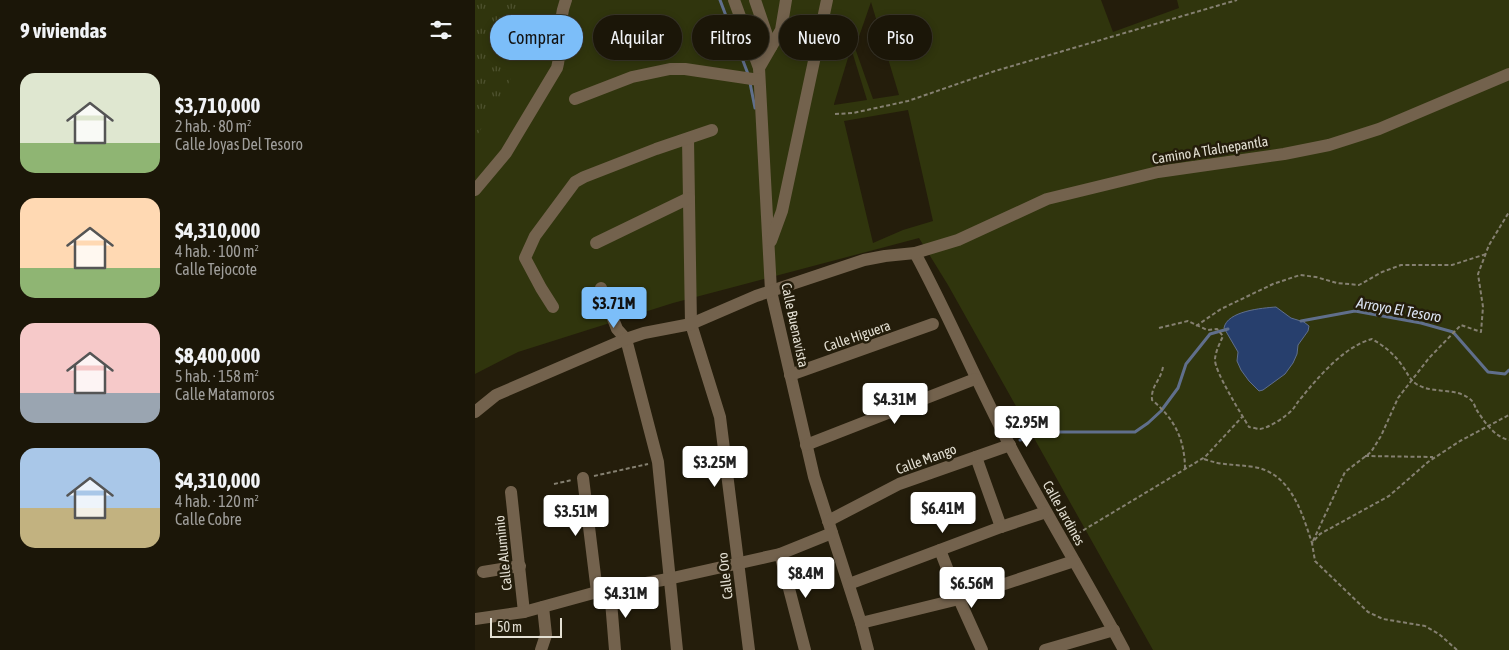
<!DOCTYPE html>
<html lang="es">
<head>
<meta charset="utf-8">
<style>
	:root { --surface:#1b1608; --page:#241f12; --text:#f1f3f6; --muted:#a09f9c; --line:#393529; --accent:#7cbef9 }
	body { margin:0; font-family:"Asap Condensed",sans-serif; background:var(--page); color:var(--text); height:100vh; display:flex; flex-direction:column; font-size:19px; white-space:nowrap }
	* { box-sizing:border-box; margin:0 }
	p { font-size:16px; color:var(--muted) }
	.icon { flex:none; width:28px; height:28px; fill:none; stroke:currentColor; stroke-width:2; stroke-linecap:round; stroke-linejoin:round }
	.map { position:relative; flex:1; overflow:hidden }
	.side { display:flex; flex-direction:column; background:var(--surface); width:475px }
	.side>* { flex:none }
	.hud { position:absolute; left:15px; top:15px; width:475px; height:45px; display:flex; gap:10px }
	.scale { position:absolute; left:15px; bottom:12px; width:72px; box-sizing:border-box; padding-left:5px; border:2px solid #e4e0d4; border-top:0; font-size:14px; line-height:18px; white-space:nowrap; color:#e4e0d4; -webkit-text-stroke:4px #241d0b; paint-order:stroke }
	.price { position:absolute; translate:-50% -42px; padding:0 11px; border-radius:5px; background:#fff; color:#222; font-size:16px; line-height:32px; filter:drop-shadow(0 1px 2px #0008) }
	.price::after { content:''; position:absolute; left:50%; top:30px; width:15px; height:11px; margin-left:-8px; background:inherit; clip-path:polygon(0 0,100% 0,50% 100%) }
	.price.active { background:var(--accent); color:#111 }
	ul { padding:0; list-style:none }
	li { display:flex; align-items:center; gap:15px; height:125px; padding:0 20px }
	li span { display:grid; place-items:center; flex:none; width:140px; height:100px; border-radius:15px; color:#555 }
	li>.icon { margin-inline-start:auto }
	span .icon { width:60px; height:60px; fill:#fffc; stroke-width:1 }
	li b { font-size:21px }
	h2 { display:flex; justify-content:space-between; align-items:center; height:60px; padding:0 20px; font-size:21px }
	.chip { padding:0 18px; border-radius:22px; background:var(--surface); box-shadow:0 2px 8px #0003,0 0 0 1px var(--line); font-size:18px; line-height:45px }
	.chip.active { background:var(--accent); color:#111 }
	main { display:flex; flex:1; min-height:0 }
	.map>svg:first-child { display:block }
	.grass { fill:#30350d; fill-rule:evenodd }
	.park { fill:url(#park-tufts) }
	.water { fill:#273f6d; stroke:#606f8c }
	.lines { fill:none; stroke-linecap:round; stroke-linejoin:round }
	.stream { stroke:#606f8c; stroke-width:3 }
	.path { stroke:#858071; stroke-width:2; stroke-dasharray:4 2.5; stroke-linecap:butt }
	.minor { stroke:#73624d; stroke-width:12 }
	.labels { text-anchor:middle; stroke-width:5; stroke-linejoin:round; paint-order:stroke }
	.street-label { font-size:14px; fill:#e4e0d4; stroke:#241d0b }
	.water-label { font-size:15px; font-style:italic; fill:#dce4f4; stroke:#241d0b }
</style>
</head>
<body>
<main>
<section class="side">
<h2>9 viviendas<svg class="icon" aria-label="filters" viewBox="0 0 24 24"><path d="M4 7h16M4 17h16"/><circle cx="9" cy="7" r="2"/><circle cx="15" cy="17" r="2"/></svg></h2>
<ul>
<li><span style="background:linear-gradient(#dfe7d0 70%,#8fb573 0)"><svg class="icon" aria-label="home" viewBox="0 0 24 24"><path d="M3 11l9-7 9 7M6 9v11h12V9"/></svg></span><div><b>$3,710,000</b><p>2 hab. · 80 m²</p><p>Calle Joyas Del Tesoro</p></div></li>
<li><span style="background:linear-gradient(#ffd9b3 70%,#8fb573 0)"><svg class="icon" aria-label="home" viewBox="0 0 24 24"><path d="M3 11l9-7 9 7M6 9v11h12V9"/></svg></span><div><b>$4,310,000</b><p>4 hab. · 100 m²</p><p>Calle Tejocote</p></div></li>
<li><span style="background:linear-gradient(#f6c9c9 70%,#9aa5b1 0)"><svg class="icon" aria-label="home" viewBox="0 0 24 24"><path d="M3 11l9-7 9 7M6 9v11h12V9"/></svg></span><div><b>$8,400,000</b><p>5 hab. · 158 m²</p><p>Calle Matamoros</p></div></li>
<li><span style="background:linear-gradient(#a9c7e8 60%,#c2b280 0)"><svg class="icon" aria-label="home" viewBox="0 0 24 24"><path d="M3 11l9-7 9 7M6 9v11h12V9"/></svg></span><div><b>$4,310,000</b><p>4 hab. · 120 m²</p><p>Calle Cobre</p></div></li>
</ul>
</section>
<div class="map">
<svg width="1034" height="650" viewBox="0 0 1034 650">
	<defs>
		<pattern id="park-tufts" width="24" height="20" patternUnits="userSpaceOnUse" patternTransform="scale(1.25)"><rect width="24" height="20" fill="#30350d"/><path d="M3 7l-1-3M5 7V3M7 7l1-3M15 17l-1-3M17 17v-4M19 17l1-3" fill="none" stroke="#4e522f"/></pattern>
	</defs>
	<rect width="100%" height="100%" fill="#241d0b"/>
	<path class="grass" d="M0,0H626L638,32L704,8L702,0H1034V650H678L473,285L444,238L198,303L43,352L0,374ZM396,2L424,95L398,99L380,48ZM376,48L392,100L359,105V104ZM433,110L458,221L428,230L398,243L369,121Z"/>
	<path class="park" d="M0,0H44L46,58L23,104L0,138Z"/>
	<path class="water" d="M801,307L816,318L829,322L834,326L833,331L823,345L822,354L818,363L810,374L788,390L784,391L774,381L766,370L762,361L763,352L749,328C752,311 787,308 801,307Z"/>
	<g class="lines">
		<g class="stream">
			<path d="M245,0L273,74"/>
			<path d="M275,83L280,108"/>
			<path d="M826,321L880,311L946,323L978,332L1013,372L1030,374L1034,370"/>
			<path d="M545,440L572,432H660L673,423L686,411L703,388L711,364L735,334L753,329"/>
		</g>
		<g class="path">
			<path d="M360,114L378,113L433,101L520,71L762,0"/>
			<path d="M721,326L746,309L798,284L825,275L841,277L862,283L884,285L907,272L926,265H977L1011,254"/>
			<path d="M684,328L713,321L732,330L742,329L748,336C745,343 741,350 740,359C739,371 767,415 774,427C777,427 782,429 785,429C794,428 812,416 818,409C821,405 823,401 827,397C844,376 870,346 897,339C909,346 918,353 926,364C932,372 935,381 943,385C959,394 980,387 995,399C998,401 1000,406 1001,409C1009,421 1019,437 1034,440"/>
			<path d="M688,367C685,382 676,385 677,400C700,419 710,440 710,470"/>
			<path d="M890,456L958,457"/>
			<path d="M729,459C748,466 760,464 779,467C816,473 827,513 837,543"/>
			<path d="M119,476L173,464"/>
			<path d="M79,484L97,480"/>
			<path d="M597,537L730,457L767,417"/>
			<path d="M838,541L870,472L896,452L906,436L923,398L954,358L986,325L1006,332L1008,307L1003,274L1014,245L1034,212"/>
			<path d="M982,650L964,634L950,626L908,619L893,612L840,561L837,543L845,534L914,496L953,462L985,441L1034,415"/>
		</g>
		<g class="minor">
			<path d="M259,0L284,68L296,291L339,477L386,623L393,650"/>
			<path d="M280,0L296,47"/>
			<path d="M284,68L306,30L311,0"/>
			<path d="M100,99L157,77L195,69H210L284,80"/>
			<path d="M213,139L216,324L245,417L274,650"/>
			<path d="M0,190L31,153L82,68C88,46 82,22 91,0"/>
			<path d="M296,241L307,211L352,0"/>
			<path d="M121,243L214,198"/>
			<path d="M440,253C474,316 501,381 534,444C571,514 612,581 649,650"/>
			<path d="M126,288L142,329L151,339L183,462L202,650"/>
			<path d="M78,307L66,288L50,258L60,236L100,182L109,177L181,149L237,130"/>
			<path d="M315,375L458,324"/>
			<path d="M0,412L21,395L151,339L169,333L216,324L281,296L389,260L410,256L440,253L483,240L572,199L683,172L809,154L854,145L904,129L1034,74"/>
			<path d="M331,445L500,379"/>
			<path d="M501,457L526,527"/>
			<path d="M108,478L122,592"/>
			<path d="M36,492L49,612"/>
			<path d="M353,521L424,484L535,445"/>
			<path d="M465,550L484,599L507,650"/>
			<path d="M305,554L330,650"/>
			<path d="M8,572L45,566"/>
			<path d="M374,584L526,527L571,512"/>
			<path d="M135,589L140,650"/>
			<path d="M0,619L49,612L122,592L193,579L305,554L357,533"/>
			<path d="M386,623L484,599L599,561"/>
			<path d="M66,650L71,635L68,607"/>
			<path d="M570,650L639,630"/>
		</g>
	</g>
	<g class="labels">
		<g class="street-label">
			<text transform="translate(735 150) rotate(-9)" y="5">Camino A Tlalnepantla</text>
			<text transform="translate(320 325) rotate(78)" y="5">Calle Buenavista</text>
			<text transform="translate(382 336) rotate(-19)" y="5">Calle Higuera</text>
			<text transform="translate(451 459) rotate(-20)" y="5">Calle Mango</text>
			<text transform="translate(589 513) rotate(61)" y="5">Calle Jardines</text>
			<text transform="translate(28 553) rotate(-96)" y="5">Calle Aluminio</text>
			<text transform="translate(250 576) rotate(-97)" y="5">Calle Oro</text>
		</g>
		<g class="water-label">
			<text transform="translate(924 310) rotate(10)" y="5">Arroyo El Tesoro</text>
		</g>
	</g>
</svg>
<div class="scale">50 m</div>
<b class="price active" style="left:139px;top:329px">$3.71M</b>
<b class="price" style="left:420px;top:425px">$4.31M</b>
<b class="price" style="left:552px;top:448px">$2.95M</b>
<b class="price" style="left:240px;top:488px">$3.25M</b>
<b class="price" style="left:468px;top:534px">$6.41M</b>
<b class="price" style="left:101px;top:537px">$3.51M</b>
<b class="price" style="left:331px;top:599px">$8.4M</b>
<b class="price" style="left:497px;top:609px">$6.56M</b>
<b class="price" style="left:151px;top:619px">$4.31M</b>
<div class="hud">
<a class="chip active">Comprar</a>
<a class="chip">Alquilar</a>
<a class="chip">Filtros</a>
<a class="chip">Nuevo</a>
<a class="chip">Piso</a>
</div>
</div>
</main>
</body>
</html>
